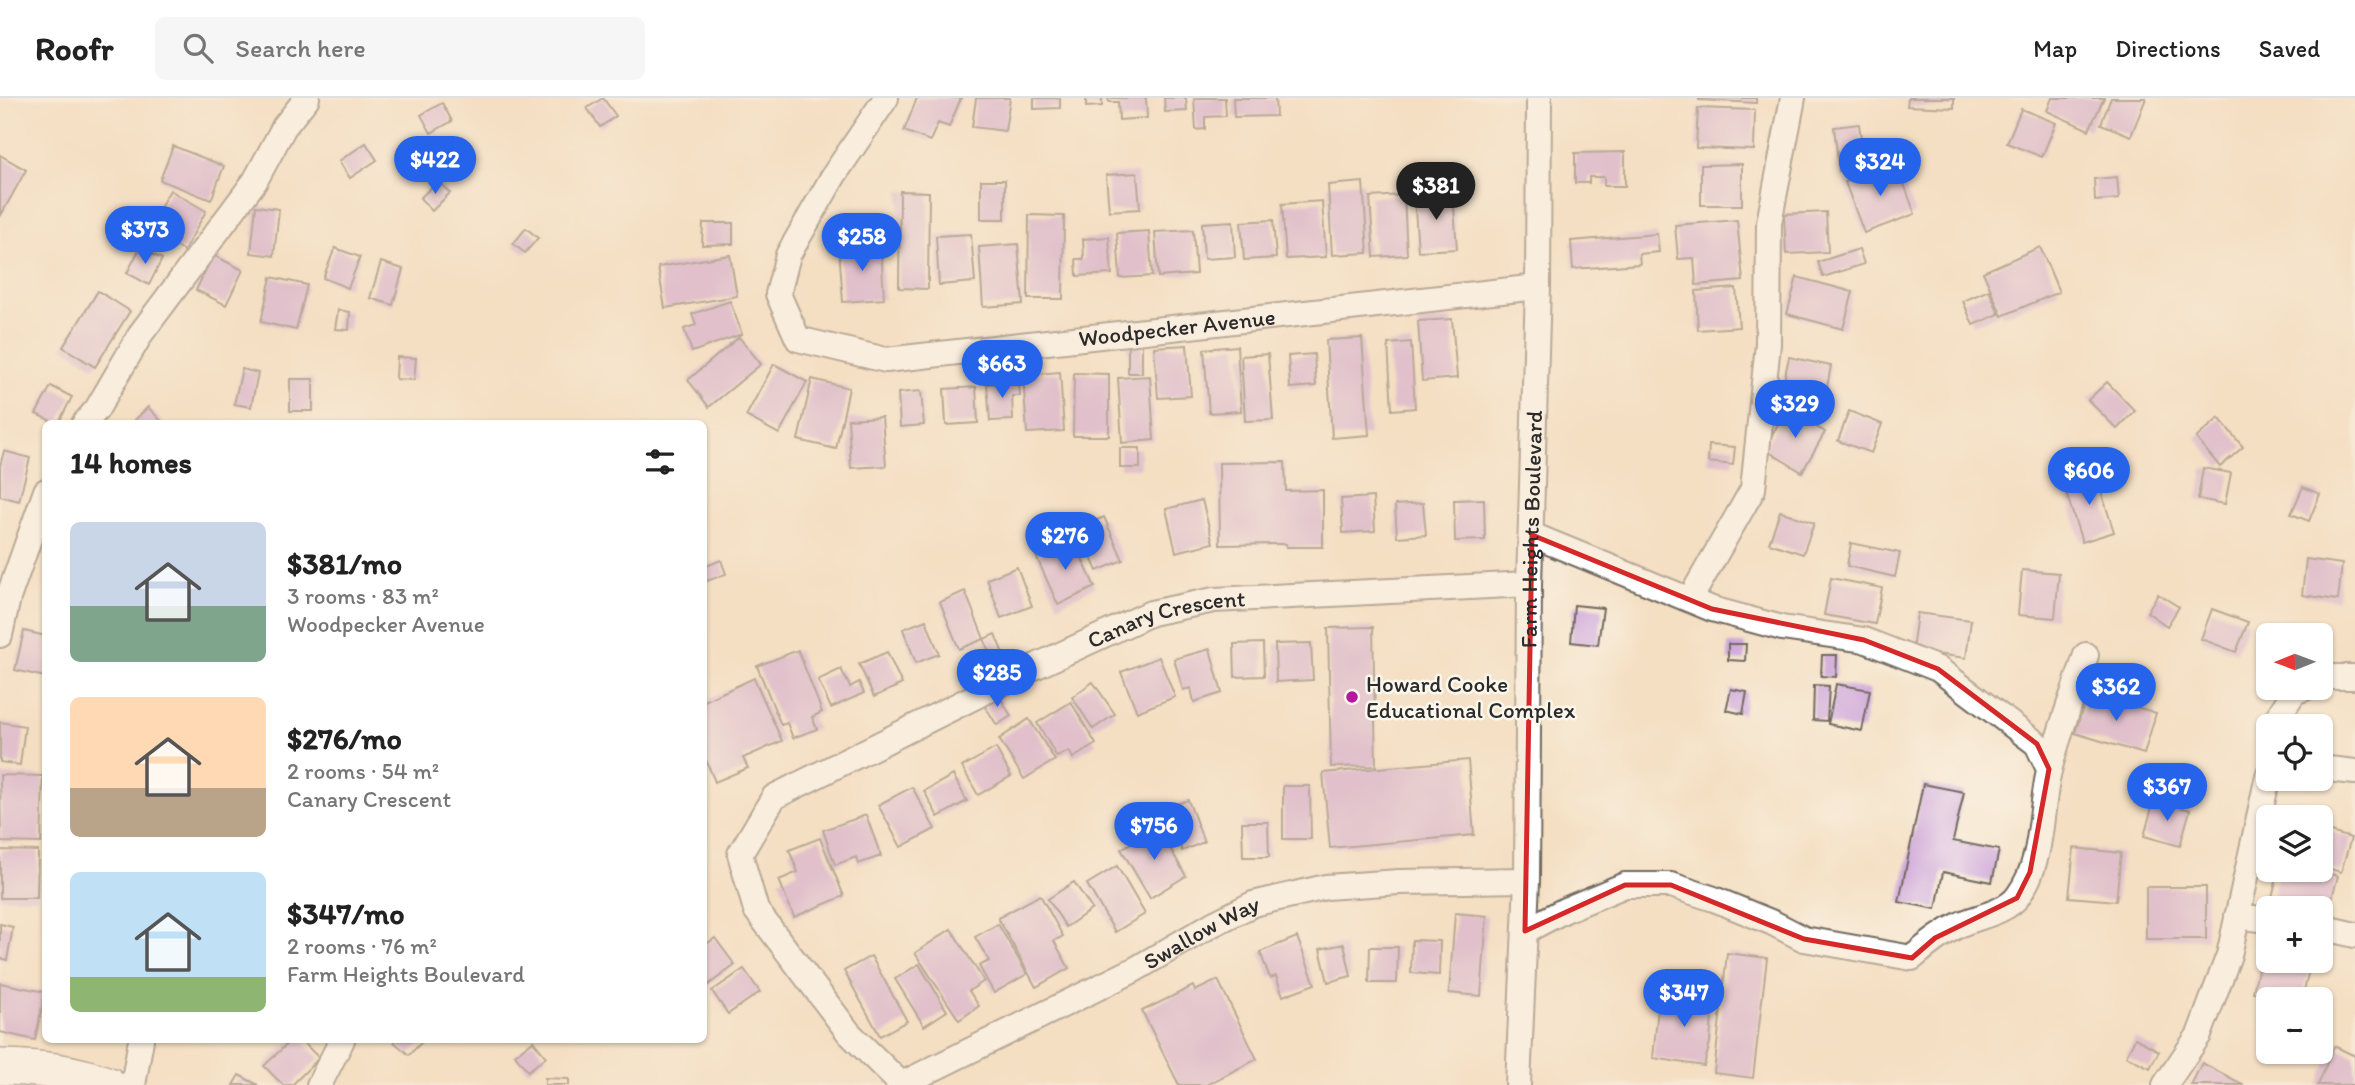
<!DOCTYPE html>
<html lang="en">
<head>
<meta charset="utf-8">
<style>
	:root { --surface:#fff; --page:#f6f6f6; --text:#222; --muted:#767676; --line:#e0e0e0; --accent:#2563eb }
	body { margin:0; font-family:Itim,sans-serif; background:var(--page); color:var(--text); height:100vh; display:flex; flex-direction:column; font-size:26px; white-space:nowrap }
	* { box-sizing:border-box; margin:0 }
	p { font-size:23px; color:var(--muted) }
	.icon { flex:none; width:38px; height:38px; fill:none; stroke:currentColor; stroke-width:2; stroke-linecap:round; stroke-linejoin:round }
	.map { position:relative; flex:1; overflow:hidden }
	.sheet { position:absolute; left:42px; top:322px; width:665px; height:623px; display:flex; flex-direction:column; background:var(--surface); border-radius:10px; box-shadow:0 2px 5px #0004 }
	.sheet>* { flex:none }
	.needle { width:46px; rotate:269deg }
	.tools { position:absolute; left:2256px; top:525px; display:grid; gap:14px }
	.tools a { display:grid; place-items:center; width:77px; height:77px; border-radius:10px; background:var(--surface); box-shadow:0 2px 5px #0004; font-size:35px }
	.price { position:absolute; translate:-50% -60px; padding:0 16px; border-radius:24px; background:var(--accent); color:#fff; font-size:23px; line-height:46px; filter:drop-shadow(0 2px 4px #0008) }
	.price::after { content:''; position:absolute; left:50%; top:42px; width:21px; height:16px; margin-left:-10px; background:inherit; clip-path:polygon(0 0,100% 0,50% 100%) }
	.price.active { background:#222; color:#fff }
	ul { padding:0; list-style:none }
	li { display:flex; align-items:center; gap:21px; height:175px; padding:0 28px }
	li span { display:grid; place-items:center; flex:none; width:196px; height:140px; border-radius:10px; color:#555 }
	li>.icon { margin-inline-start:auto }
	span .icon { width:84px; height:84px; fill:#fffc; stroke-width:1 }
	li b { font-size:30px }
	h2 { display:flex; justify-content:space-between; align-items:center; height:84px; padding:0 28px; font-size:30px }
	header { display:flex; align-items:center; gap:42px; box-sizing:border-box; height:98px; padding:0 35px; background:var(--surface); border-bottom:2px solid var(--line) }
	header strong { font-size:33px }
	nav { display:flex; gap:38px; margin-inline-start:auto; font-size:24px }
	.search { width:490px; height:63px; background:var(--page); display:flex; align-items:center; gap:18px; box-sizing:border-box; padding:0 24px; border-radius:10px; color:var(--muted); font-size:26px }
	.map>svg:first-child { display:block }
	.building { fill:#c99cd7 }
	.lines { fill:none; stroke-linecap:round; stroke-linejoin:round }
	.street-casing { stroke:#716a60; stroke-width:28 }
	.secondary-casing { stroke:#716a60; stroke-width:38 }
	.street { stroke:#fff; stroke-width:24 }
	.secondary { stroke:#fff; stroke-width:35 }
	.marked { fill:none; stroke:#d62828; stroke-width:5; stroke-linejoin:round }
	.poi-dot { fill:#b5179e; stroke:#fbf7ec; stroke-width:2.5 }
	.labels { text-anchor:middle; stroke-width:5; stroke-linejoin:round; paint-order:stroke }
	.street-label { font-size:23px; fill:#2b2b2b; stroke:#fbf7ec }
	.poi-label { font-size:23px; fill:#2b2b2b; stroke:#fbf7ec; text-anchor:start }
</style>
</head>
<body>
<header>
<strong>Roofr</strong>
<div class="search"><svg class="icon" aria-label="search" viewBox="0 0 24 24"><circle cx="10" cy="10" r="6"/><path d="M15 15l6 6"/></svg>Search here</div>
<nav><a>Map</a><a>Directions</a><a>Saved</a></nav>
</header>
<div class="map">
<svg width="2355" height="987" viewBox="0 0 2355 987">
	<rect width="100%" height="100%" fill="#fbf7ec"/>
	<filter id="ink" filterUnits="userSpaceOnUse"><feTurbulence type="fractalNoise" baseFrequency=".0143" numOctaves="2"/><feDisplacementMap in="SourceGraphic" scale="14" xChannelSelector="R" yChannelSelector="G"/><feConvolveMatrix kernelMatrix="1 2 1 2 8 2 1 2 1" color-interpolation-filters="sRGB"/></filter>
	<filter id="wash" filterUnits="userSpaceOnUse"><feTurbulence type="fractalNoise" baseFrequency=".00686" numOctaves="4" result="noise"/><feDisplacementMap in="SourceGraphic" scale="28" xChannelSelector="R" yChannelSelector="G"/><feGaussianBlur stdDeviation="1.57" result="paint"/><feColorMatrix in="noise" values="0 0 0 0 0 0 0 0 0 0 0 0 0 0 0 0 0 1.4 0 .05"/><feComposite in="paint" operator="in"/></filter>
	<g filter="url(#wash)">
		<rect width="100%" height="100%" fill="#f4dfc3"/>
		<g id="blocks">
			<g class="building">
				<path d="M603,0L616,18L600,29L587,10Z"/>
				<path d="M917,0H961L949,29L938,25L930,43L904,33Z"/>
				<path d="M976,0H1010L1005,33L972,29Z"/>
				<path d="M1034,0H1060V10L1034,11Z"/>
				<path d="M1086,0H1102V8L1086,9Z"/>
				<path d="M1108,0H1146L1147,20L1119,22L1118,4H1109Z"/>
				<path d="M1164,0H1186L1187,13L1165,14Z"/>
				<path d="M1194,0H1225L1226,18L1205,19V31L1196,32Z"/>
				<path d="M1233,0H1275L1276,18L1234,19Z"/>
				<path d="M1699,0H1756V5L1699,2Z"/>
				<path d="M1908,0H1954V10L1907,8Z"/>
				<path d="M2052,0H2104L2089,32L2047,13Z"/>
				<path d="M2111,0H2146L2131,38L2101,26Z"/>
				<path d="M442,5L452,23L431,35L421,17Z"/>
				<path d="M1698,10L1755,12L1754,52L1696,50Z"/>
				<path d="M2021,11L2056,25L2042,59L2007,45Z"/>
				<path d="M1859,26L1865,69L1839,73L1834,29Z"/>
				<path d="M366,45L377,62L350,80L339,63Z"/>
				<path d="M173,48L224,68L211,102L160,82Z"/>
				<path d="M1625,54V88H1604V79H1589V85H1575V55Z"/>
				<path d="M0,57L26,72L0,119Z"/>
				<path d="M1896,64L1915,116L1864,135L1845,84Z"/>
				<path d="M1742,66V107H1701V67Z"/>
				<path d="M1137,75L1140,111L1109,113L1106,77Z"/>
				<path d="M2117,79L2119,101L2095,103L2094,81Z"/>
				<rect x="981" y="82" width="24" height="39"/>
				<path d="M438,83L450,95L432,113L420,100Z"/>
				<path d="M1363,84L1368,155L1332,157L1328,87Z"/>
				<path d="M170,92L206,113L184,153L147,132Z"/>
				<path d="M900,93L929,94L928,191L899,190Z"/>
				<path d="M1453,95L1457,151L1418,153L1414,97Z"/>
				<path d="M1404,97L1407,157L1374,159L1370,99Z"/>
				<path d="M1322,103L1326,159L1286,161L1282,106Z"/>
				<path d="M256,108L279,111L274,158L251,155Z"/>
				<path d="M1826,114L1828,154L1786,156L1784,116Z"/>
				<path d="M1029,117L1064,118L1063,201H1028Z"/>
				<path d="M1273,122L1276,160L1244,162L1241,124Z"/>
				<path d="M1737,122L1743,183L1696,187L1694,160L1678,161L1675,127Z"/>
				<path d="M1233,123L1235,159L1204,161L1202,125Z"/>
				<path d="M703,125H733V146L702,147Z"/>
				<path d="M526,130L538,140L525,155L513,146Z"/>
				<path d="M1193,132L1196,176L1158,179L1155,134Z"/>
				<path d="M1149,133L1152,178L1120,180L1117,135Z"/>
				<path d="M971,136L975,184L939,187L936,138Z"/>
				<path d="M1657,136L1659,154L1639,156L1640,166L1573,171L1571,143Z"/>
				<path d="M1109,139L1112,176L1077,178L1076,161H1084L1083,141Z"/>
				<path d="M1018,146L1023,206L983,209L979,149Z"/>
				<path d="M881,147L884,201L843,204L839,150Z"/>
				<path d="M2040,149L2059,194L2002,218L1983,174Z"/>
				<path d="M140,150L162,161L149,187L127,175Z"/>
				<path d="M335,150L360,159L348,190L323,180Z"/>
				<path d="M1859,151L1864,166L1823,179L1818,164Z"/>
				<path d="M213,157L243,172L226,207L196,192Z"/>
				<path d="M730,157L737,198L665,210L658,169Z"/>
				<path d="M381,164L403,171L393,207L370,200Z"/>
				<path d="M271,179L307,187L296,232L261,224Z"/>
				<path d="M1797,179L1853,194L1843,231L1787,216Z"/>
				<path d="M1736,190L1739,229L1698,232L1696,193Z"/>
				<path d="M1989,192L1999,216L1973,227L1963,203Z"/>
				<path d="M98,193L130,213L95,269L63,249Z"/>
				<path d="M730,203L742,236L692,254L684,231L696,227L692,216Z"/>
				<path d="M338,212L350,214L349,232L335,231Z"/>
				<path d="M1452,221L1457,280L1422,283L1418,223Z"/>
				<path d="M739,239L761,266L709,309L688,282Z"/>
				<rect x="1128" y="240" width="14" height="35"/>
				<path d="M1362,240L1369,337L1332,340L1326,242Z"/>
				<path d="M1411,244L1415,310L1392,312L1388,246Z"/>
				<path d="M1187,247L1191,298L1158,300L1154,249Z"/>
				<path d="M1237,248L1241,313L1209,315L1204,251Z"/>
				<path d="M1268,256L1273,322L1245,323L1241,258Z"/>
				<path d="M1314,256L1316,288L1290,290L1288,258Z"/>
				<path d="M397,259L416,260L414,282L396,281Z"/>
				<path d="M1789,259L1831,268L1823,310L1780,301Z"/>
				<path d="M774,266L807,284L779,336L746,318Z"/>
				<path d="M242,271L258,275L251,309L234,306Z"/>
				<path d="M1060,274L1064,333L1027,335L1023,277Z"/>
				<path d="M1074,275L1109,276V338H1073Z"/>
				<path d="M1150,278L1154,342L1122,345L1118,280Z"/>
				<rect x="290" y="281" width="23" height="32"/>
				<path d="M812,281L849,290L836,351L798,342Z"/>
				<path d="M1019,283L1020,298H1012L1013,322L990,323L987,286Z"/>
				<path d="M2107,284L2135,313L2117,331L2088,302Z"/>
				<path d="M51,288L72,299L58,326L36,316Z"/>
				<path d="M976,289L978,325L946,327L944,291Z"/>
				<path d="M921,293L924,327L900,329L898,295Z"/>
				<path d="M148,309L164,326H136L134,323Z"/>
				<path d="M1787,311L1825,334L1802,374L1764,351Z"/>
				<path d="M1849,313L1882,326L1871,355L1838,343Z"/>
				<path d="M882,319L886,368L851,370L848,321Z"/>
				<path d="M2219,320L2243,349L2220,369L2196,340Z"/>
				<path d="M1709,347L1735,349L1733,367L1708,364Z"/>
				<rect x="1120" y="350" width="20" height="20"/>
				<path d="M4,353L30,360L19,403L0,398V368Z"/>
				<path d="M1285,364L1286,393L1323,392V449H1286V446H1279L1220,447L1219,365Z"/>
				<path d="M2203,370L2231,375L2225,406L2198,401Z"/>
				<path d="M2095,374L2114,434L2082,444L2063,385Z"/>
				<path d="M2303,389L2320,396L2309,423L2291,416Z"/>
				<path d="M1373,399L1375,433L1343,435L1341,401Z"/>
				<path d="M1484,401L1485,442L1455,443L1454,402Z"/>
				<path d="M1202,402L1213,445L1176,454L1166,411Z"/>
				<path d="M1423,405L1426,437L1397,439L1395,407Z"/>
				<path d="M1780,413L1814,425L1803,456L1769,445Z"/>
				<path d="M1104,419L1123,462L1097,473L1078,430Z"/>
				<path d="M1073,441L1095,489L1058,507L1036,458Z"/>
				<path d="M1851,445L1900,455L1895,479L1847,468Z"/>
				<path d="M2306,461L2342,466L2338,502L2302,497Z"/>
				<path d="M721,462L726,476L704,484V469Z"/>
				<path d="M1017,469L1032,508L1001,520L987,481Z"/>
				<path d="M2022,472L2059,475L2055,520L2018,517Z"/>
				<path d="M1831,480L1882,490L1875,526L1824,517Z"/>
				<path d="M965,493L984,541L959,551L940,504Z"/>
				<path d="M2158,496L2179,509L2167,528L2147,514Z"/>
				<path d="M1574,507L1603,510L1598,547L1571,544Z"/>
				<path d="M2212,511L2248,524L2236,554L2201,541Z"/>
				<path d="M1917,515L1971,522L1966,560L1912,553Z"/>
				<path d="M926,522L939,556L916,565L903,531Z"/>
				<path d="M1373,529L1376,668L1331,669L1328,530Z"/>
				<path d="M24,533L46,538L45,579L15,572Z"/>
				<path d="M995,536L1004,558L993,563L984,541Z"/>
				<path d="M1263,545L1264,578L1235,579L1234,546Z"/>
				<path d="M1311,545L1313,582L1276,584L1275,546Z"/>
				<path d="M1728,546H1746L1745,563L1728,562Z"/>
				<path d="M1210,551L1222,595L1194,604L1191,590L1183,592L1174,561Z"/>
				<path d="M798,552L822,614L812,619L817,631L793,640L787,625L781,627L757,568Z"/>
				<path d="M887,554L902,586L874,599L859,566Z"/>
				<path d="M1822,557H1837L1836,579L1821,578Z"/>
				<path d="M1159,559L1175,599L1137,614L1121,574Z"/>
				<path d="M974,561L983,576L971,583L962,567Z"/>
				<path d="M841,571L850,589L859,584L864,595L831,610L818,582Z"/>
				<path d="M754,580L782,643L743,660L748,670L715,684L704,657V603Z"/>
				<path d="M1093,584L1115,616L1093,631L1072,599Z"/>
				<path d="M1836,586L1870,592L1862,633L1828,626Z"/>
				<path d="M1814,587L1829,588L1827,623L1813,622Z"/>
				<path d="M1731,591L1747,594L1743,616L1726,612Z"/>
				<path d="M2088,594L2156,615L2144,656L2075,635Z"/>
				<path d="M998,596L1011,618L997,627L983,605Z"/>
				<path d="M1071,604L1096,646L1073,660L1069,653L1057,659L1037,625Z"/>
				<path d="M1029,621L1055,662L1024,681L999,641Z"/>
				<path d="M0,624L25,628L20,667L0,664Z"/>
				<path d="M996,650L1011,678L978,697L962,669Z"/>
				<path d="M1468,662L1474,737L1330,750L1323,675Z"/>
				<path d="M0,677L43,678L41,745L1,744Z"/>
				<path d="M953,677L967,703L938,719L924,693Z"/>
				<path d="M1923,686L1964,694L1953,743L1999,752L1992,784L1943,774L1936,811L1899,804Z"/>
				<path d="M1283,688H1310L1311,741H1283Z"/>
				<path d="M912,689L935,731L901,749L878,707Z"/>
				<path d="M1188,702L1204,744L1182,753L1166,710Z"/>
				<path d="M2154,702L2190,712L2180,748L2144,738Z"/>
				<path d="M866,717L881,758L858,766L856,759L835,767L823,732Z"/>
				<path d="M1242,724H1268L1269,759H1243Z"/>
				<path d="M1158,729L1186,778L1150,800L1121,751Z"/>
				<path d="M2320,731L2351,740L2341,774L2320,768Z"/>
				<path d="M820,740L844,798L794,819L779,782L798,774L789,752Z"/>
				<path d="M2074,750L2121,755L2116,803L2069,799Z"/>
				<path d="M0,752L38,753L37,800H0Z"/>
				<path d="M1117,768L1145,816L1115,834L1087,786Z"/>
				<path d="M2279,772H2315L2338,778L2327,818L2320,816V810H2298L2271,803Z"/>
				<path d="M1074,784L1092,811L1066,829L1048,801Z"/>
				<rect x="2146" y="789" width="60" height="52"/>
				<path d="M1040,797L1063,838L1054,843L1069,870L1036,889L998,820Z"/>
				<path d="M1455,815L1487,818L1481,898L1449,895Z"/>
				<path d="M0,826L13,829L7,862L0,860Z"/>
				<path d="M998,826L1027,876L994,895L979,868L989,863L975,839Z"/>
				<path d="M951,831L984,883L969,893L979,908L959,922L915,855Z"/>
				<path d="M2266,837H2268V863H2311L2304,893L2312,895L2311,901H2286L2253,894Z"/>
				<path d="M1297,839L1315,886L1283,898L1276,878L1270,880L1260,854Z"/>
				<path d="M715,840L735,867L704,890V848Z"/>
				<path d="M1412,842L1440,843L1439,877L1411,875Z"/>
				<path d="M1344,846L1351,878L1328,884L1320,851Z"/>
				<path d="M1370,849H1398L1397,885H1369Z"/>
				<path d="M1727,855L1767,860L1753,980L1714,975Z"/>
				<path d="M871,858L907,923L880,938L844,873Z"/>
				<path d="M919,866L947,913L924,928L895,881Z"/>
				<path d="M744,871L760,894L728,916L712,893Z"/>
				<path d="M1218,882L1257,961L1206,987H1179L1142,913L1193,888L1195,893Z"/>
				<path d="M0,885L45,894L35,942L0,934Z"/>
				<path d="M1681,889L1700,893L1712,918L1710,944L1704,968L1653,960L1658,909L1674,902Z"/>
				<path d="M2135,940L2159,953L2150,970L2126,958Z"/>
				<path d="M291,942H301L319,960L292,987H283L264,968Z"/>
				<path d="M396,942H424L409,957L394,944Z"/>
				<path d="M533,943L546,959L528,973L515,957Z"/>
				<path d="M2334,948L2355,958V987H2318Z"/>
				<path d="M2202,965L2244,987H2191Z"/>
				<path d="M239,977L258,987H233Z"/>
				<path d="M545,980L569,981V987H545Z"/>
			</g>
		</g>
	</g>
	<g filter="url(#ink)">
		<use href="#blocks" fill-opacity="0" stroke="#716a60" stroke-width="2"/>
		<g class="lines">
			<defs>
				<g id="street">
					<path id="s1" d="M886,0L834,77L788,157L778,196L798,241L886,262L1538,189"/>
					<path d="M84,326L97,311L142,234L255,83L284,29L307,0"/>
					<path d="M1532,437L1712,511L1782,530L1864,542L1938,571L2037,646L2049,671"/>
					<path d="M1690,501L1753,391L1768,246L1769,125L1793,0"/>
					<path d="M0,537L8,500L46,393"/>
					<path d="M2320,583L2331,579H2355"/>
					<path d="M2272,628L2294,594L2305,590"/>
					<path d="M2320,670L2355,674"/>
					<path d="M2237,818L2268,822"/>
					<path d="M2320,829L2355,837"/>
					<path d="M1525,833L1565,812L1625,787H1671L1714,801L1773,825L1804,841L1912,860C1928,846 1942,835 1961,826C1977,819 2007,814 2018,798C2045,762 2039,711 2050,669C2060,631 2074,594 2086,557"/>
					<path id="s2" d="M902,986L1134,872L1213,826L1253,806L1326,789L1399,784L1527,782"/>
					<path d="M133,987L141,942"/>
					<path d="M319,987L342,942"/>
					<path id="s3" d="M902,987L849,935L756,812L740,756L774,699L1032,570L1151,515L1214,502L1529,486"/>
					<path id="s4" d="M1518,987L1527,782L1529,486L1538,189L1539,0"/>
					<path d="M2165,987L2199,937L2229,857L2268,678"/>
				</g>
				<path id="secondary" d="M0,969C41,970 71,973 109,987"/>
			</defs>
			<use href="#street" class="street-casing"/>
			<use href="#secondary" class="secondary-casing"/>
			<use href="#street" class="street"/>
			<use href="#secondary" class="secondary"/>
		</g>
	</g>
	<path d="M0 0H2355V987H0ZM1532,437L1712,511L1864,542L1938,571L2037,646L2049,671L2030,774L2017,800L1935,840L1912,860L1804,841L1671,787H1625L1525,833Z" fill="#f4dfc3" fill-opacity=".55" fill-rule="evenodd"/>
	<path class="marked" d="M1532,437L1712,511L1864,542L1938,571L2037,646L2049,671L2030,774L2017,800L1935,840L1912,860L1804,841L1671,787H1625L1525,833Z"/>
	<circle class="poi-dot" cx="1352" cy="599" r="7"/>
	<g class="labels">
		<g class="street-label">
			<text dy="8" stroke="none"><textPath href="#s1" startOffset="658">Woodpecker Avenue</textPath></text>
			<text dy="8" stroke="none"><textPath href="#s4" startOffset="556">Farm Heights Boulevard</textPath></text>
			<text dy="8" stroke="none"><textPath href="#s3" startOffset="786">Canary Crescent</textPath></text>
			<text dy="8" stroke="none"><textPath href="#s2" startOffset="336">Swallow Way</textPath></text>
		</g>
		<g class="poi-label">
			<text x="1366" y="594">Howard Cooke<tspan x="1366" dy="26">Educational Complex</tspan></text>
		</g>
	</g>
</svg>
<div class="tools">
<a><svg class="needle" viewBox="-14 -14 28 28"><path d="M0-13l5 13h-10z" fill="#e53935"/><path d="M0 13l5-13h-10z" fill="#767676"/></svg></a>
<a><svg class="icon" aria-label="locate" viewBox="0 0 24 24"><circle cx="12" cy="12" r="6"/><path d="M12 2v4M12 18v4M2 12h4M18 12h4"/></svg></a>
<a><svg class="icon" aria-label="layers" viewBox="0 0 24 24"><path d="M12 4l9 5-9 5-9-5zM3 14l9 5 9-5"/></svg></a>
<a>+</a>
<a>−</a>
</div>
<b class="price" style="left:435px;top:98px">$422</b>
<b class="price" style="left:1880px;top:100px">$324</b>
<b class="price active" style="left:1436px;top:124px">$381</b>
<b class="price" style="left:145px;top:168px">$373</b>
<b class="price" style="left:862px;top:175px">$258</b>
<b class="price" style="left:1002px;top:302px">$663</b>
<b class="price" style="left:1795px;top:342px">$329</b>
<b class="price" style="left:2089px;top:409px">$606</b>
<b class="price" style="left:1065px;top:474px">$276</b>
<b class="price" style="left:997px;top:611px">$285</b>
<b class="price" style="left:2116px;top:625px">$362</b>
<b class="price" style="left:2167px;top:725px">$367</b>
<b class="price" style="left:1154px;top:764px">$756</b>
<b class="price" style="left:1684px;top:931px">$347</b>
<section class="sheet">
<h2>14 homes<svg class="icon" aria-label="filters" viewBox="0 0 24 24"><path d="M4 7h16M4 17h16"/><circle cx="9" cy="7" r="2"/><circle cx="15" cy="17" r="2"/></svg></h2>
<ul>
<li><span style="background:linear-gradient(#c9d6e8 60%,#7fa58c 0)"><svg class="icon" aria-label="home" viewBox="0 0 24 24"><path d="M3 11l9-7 9 7M6 9v11h12V9"/></svg></span><div><b>$381/mo</b><p>3 rooms · 83 m²</p><p>Woodpecker Avenue</p></div></li>
<li><span style="background:linear-gradient(#ffd9b3 65%,#b9a48a 0)"><svg class="icon" aria-label="home" viewBox="0 0 24 24"><path d="M3 11l9-7 9 7M6 9v11h12V9"/></svg></span><div><b>$276/mo</b><p>2 rooms · 54 m²</p><p>Canary Crescent</p></div></li>
<li><span style="background:linear-gradient(#bfe0f5 75%,#8fb573 0)"><svg class="icon" aria-label="home" viewBox="0 0 24 24"><path d="M3 11l9-7 9 7M6 9v11h12V9"/></svg></span><div><b>$347/mo</b><p>2 rooms · 76 m²</p><p>Farm Heights Boulevard</p></div></li>
</ul>
</section>
</div>
</body>
</html>
